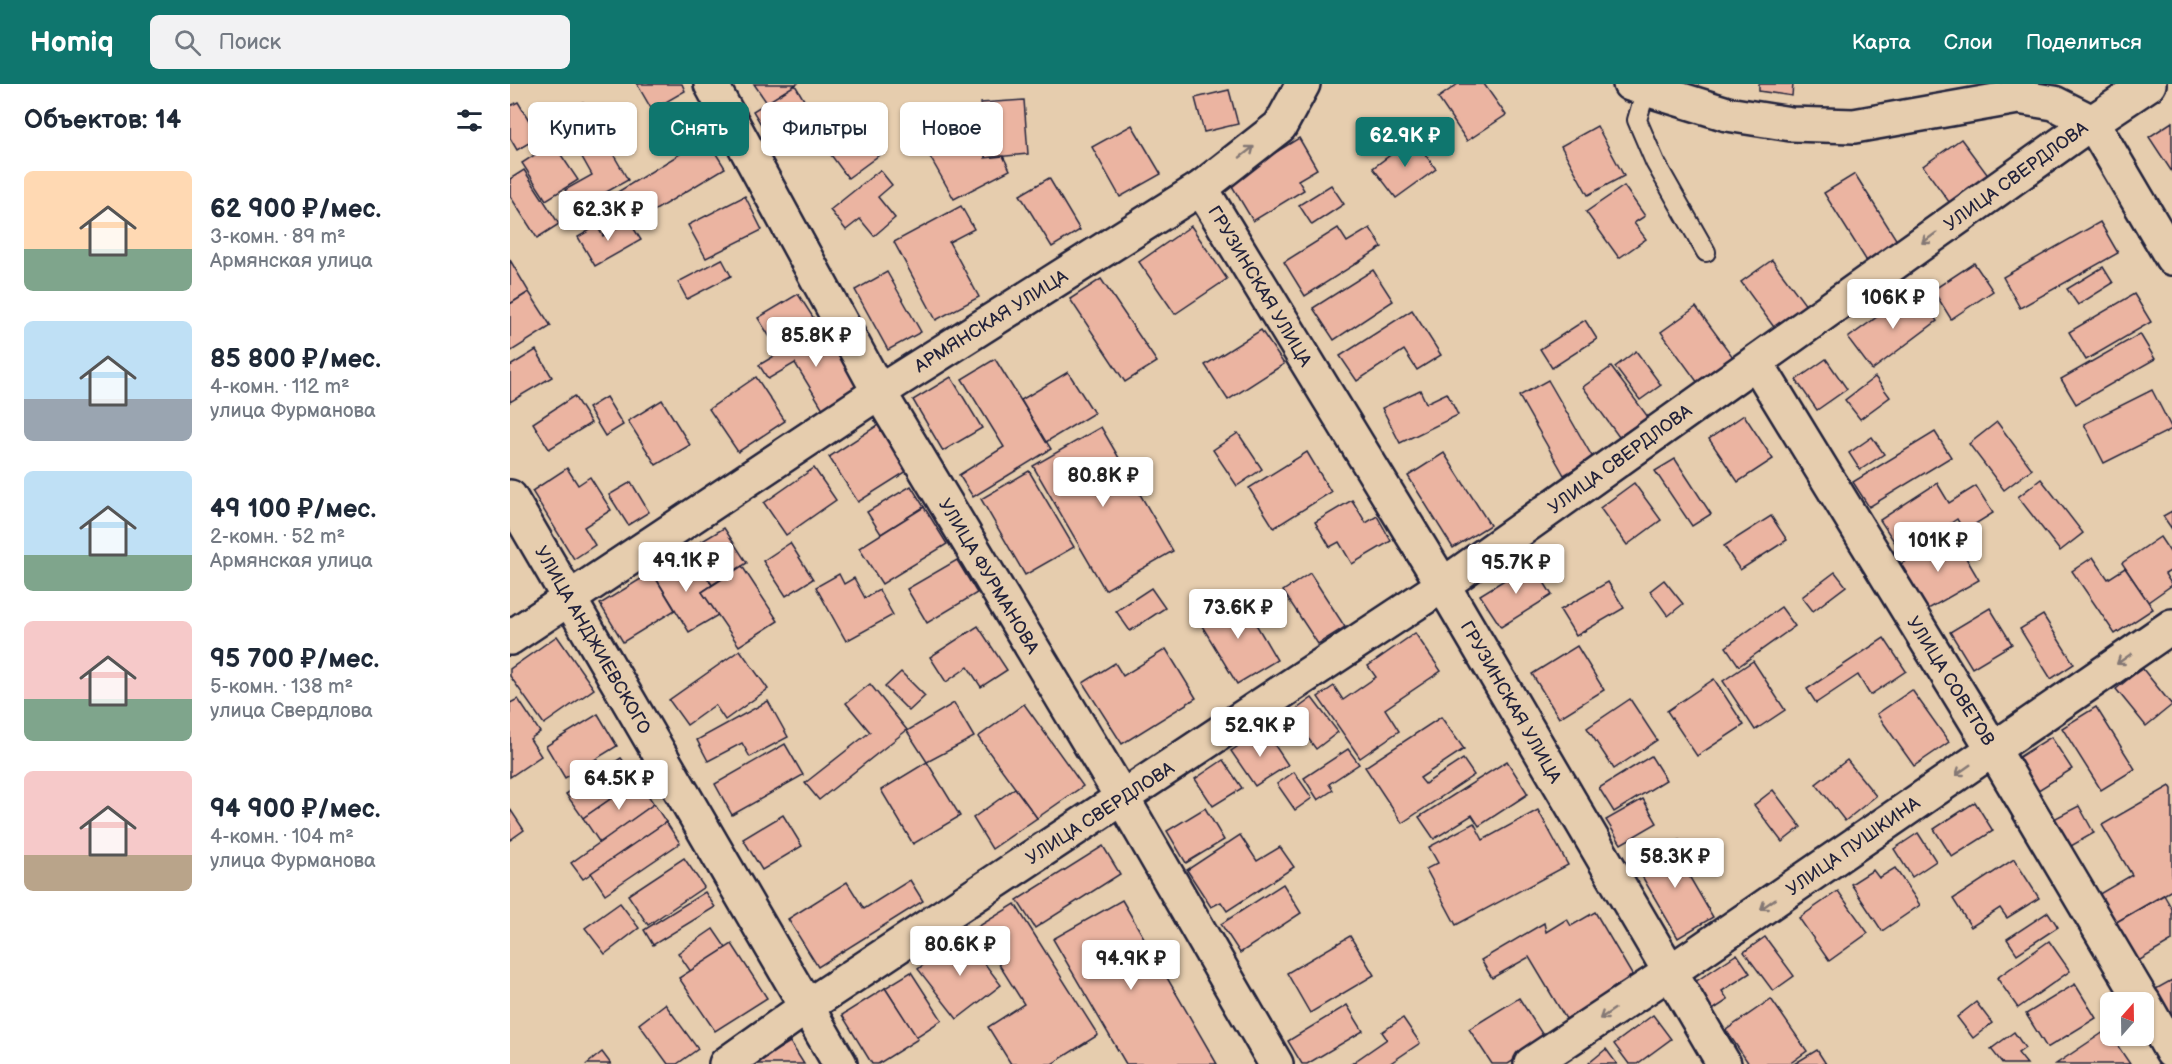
<!DOCTYPE html>
<html lang="ru">
<head>
<meta charset="utf-8">
<style>
	:root { --surface:#fff; --page:#f2f2f3; --text:#1f2937; --muted:#747a83; --accent:#0f766e }
	body { margin:0; font-family:"Balsamiq Sans",sans-serif; background:var(--page); color:var(--text); height:100vh; display:flex; flex-direction:column; font-size:22px; white-space:nowrap }
	* { box-sizing:border-box; margin:0 }
	p { font-size:20px; color:var(--muted) }
	.icon { flex:none; width:33px; height:33px; fill:none; stroke:currentColor; stroke-width:2; stroke-linecap:round; stroke-linejoin:round }
	.map { position:relative; flex:1; overflow:hidden }
	.drawer { display:flex; flex-direction:column; background:var(--surface); width:510px }
	.drawer>* { flex:none }
	.top-card { position:absolute; left:18px; top:18px; width:570px; height:54px; display:flex; gap:12px }
	.needle { width:39px; rotate:20deg }
	.tools { position:absolute; left:1590px; top:908px; display:grid; gap:12px }
	.tools a { display:grid; place-items:center; width:54px; height:54px; border-radius:9px; background:var(--surface); box-shadow:0 2px 4px #0004; font-size:30px }
	.price { position:absolute; translate:-50% -51px; padding:0 14px; border-radius:6px; background:#fff; color:#222; font-size:20px; line-height:39px; filter:drop-shadow(0 2px 3px #0008) }
	.price::after { content:''; position:absolute; left:50%; top:36px; width:18px; height:14px; margin-left:-9px; background:inherit; clip-path:polygon(0 0,100% 0,50% 100%) }
	.price.selected { background:var(--accent); color:#fff }
	ul { padding:0; list-style:none }
	li { display:flex; align-items:center; gap:18px; height:150px; padding:0 24px }
	li span { display:grid; place-items:center; flex:none; width:168px; height:120px; border-radius:9px; color:#555 }
	li>.icon { margin-inline-start:auto }
	span .icon { width:72px; height:72px; fill:#fffc; stroke-width:1 }
	li b { font-size:26px }
	h2 { display:flex; justify-content:space-between; align-items:center; height:72px; padding:0 24px; font-size:26px }
	.pill { padding:0 21px; border-radius:9px; background:var(--surface); box-shadow:0 2px 4px #0004; font-size:21px; line-height:54px }
	.pill.selected { background:var(--accent); color:#fff }
	header { display:flex; align-items:center; gap:36px; box-sizing:border-box; height:84px; padding:0 30px; background:var(--accent); color:#fff }
	header strong { font-size:28px }
	nav { display:flex; gap:33px; margin-inline-start:auto; font-size:21px }
	.search { width:420px; height:54px; background:var(--page); display:flex; align-items:center; gap:15px; box-sizing:border-box; padding:0 21px; border-radius:9px; color:var(--muted); font-size:22px }
	main { display:flex; flex:1; min-height:0 }
	.map>svg:first-child { display:block }
	.building { fill:#ebb4a1; stroke:#22223b; stroke-width:1.5 }
	.lines { fill:none; stroke-linecap:round; stroke-linejoin:round }
	.lane-casing { stroke:#22223b; stroke-width:22 }
	.street-casing { stroke:#22223b; stroke-width:38 }
	.secondary-casing { stroke:#22223b; stroke-width:38 }
	.lane { stroke:#e6cdae; stroke-width:18 }
	.street { stroke:#e6cdae; stroke-width:33 }
	.secondary { stroke:#e6cdae; stroke-width:33 }
	.oneway { stroke:#847874 }
	.labels { text-anchor:middle; stroke-width:5; stroke-linejoin:round; paint-order:stroke }
	.street-label { font-size:18px; fill:#22223b; stroke:#e6cdae }
</style>
</head>
<body>
<header>
<strong>Homiq</strong>
<div class="search"><svg class="icon" aria-label="search" viewBox="0 0 24 24"><circle cx="10" cy="10" r="6"/><path d="M15 15l6 6"/></svg>Поиск</div>
<nav><a>Карта</a><a>Слои</a><a>Поделиться</a></nav>
</header>
<main>
<section class="drawer">
<h2>Объектов: 14<svg class="icon" aria-label="filters" viewBox="0 0 24 24"><path d="M4 7h16M4 17h16"/><circle cx="9" cy="7" r="2"/><circle cx="15" cy="17" r="2"/></svg></h2>
<ul>
<li><span style="background:linear-gradient(#ffd9b3 65%,#7fa58c 0)"><svg class="icon" aria-label="home" viewBox="0 0 24 24"><path d="M3 11l9-7 9 7M6 9v11h12V9"/></svg></span><div><b>62 900 ₽/мес.</b><p>3-комн. · 89 m²</p><p>Армянская улица</p></div></li>
<li><span style="background:linear-gradient(#bfe0f5 65%,#9aa5b1 0)"><svg class="icon" aria-label="home" viewBox="0 0 24 24"><path d="M3 11l9-7 9 7M6 9v11h12V9"/></svg></span><div><b>85 800 ₽/мес.</b><p>4-комн. · 112 m²</p><p>улица Фурманова</p></div></li>
<li><span style="background:linear-gradient(#bfe0f5 70%,#7fa58c 0)"><svg class="icon" aria-label="home" viewBox="0 0 24 24"><path d="M3 11l9-7 9 7M6 9v11h12V9"/></svg></span><div><b>49 100 ₽/мес.</b><p>2-комн. · 52 m²</p><p>Армянская улица</p></div></li>
<li><span style="background:linear-gradient(#f6c9c9 65%,#7fa58c 0)"><svg class="icon" aria-label="home" viewBox="0 0 24 24"><path d="M3 11l9-7 9 7M6 9v11h12V9"/></svg></span><div><b>95 700 ₽/мес.</b><p>5-комн. · 138 m²</p><p>улица Свердлова</p></div></li>
<li><span style="background:linear-gradient(#f6c9c9 70%,#b9a48a 0)"><svg class="icon" aria-label="home" viewBox="0 0 24 24"><path d="M3 11l9-7 9 7M6 9v11h12V9"/></svg></span><div><b>94 900 ₽/мес.</b><p>4-комн. · 104 m²</p><p>улица Фурманова</p></div></li>
</ul>
</section>
<div class="map">
<svg width="1662" height="980" viewBox="0 0 1662 980">
	<rect width="100%" height="100%" fill="#e6cdae"/>
	<filter id="ink" filterUnits="userSpaceOnUse"><feTurbulence type="fractalNoise" baseFrequency=".0167" numOctaves="2"/><feDisplacementMap in="SourceGraphic" scale="12" xChannelSelector="R" yChannelSelector="G"/><feConvolveMatrix kernelMatrix="1 2 1 2 8 2 1 2 1" color-interpolation-filters="sRGB"/></filter>
	<g filter="url(#ink)">
		<g class="building">
			<path d="M127,0H172L175,7L142,26Z"/>
			<path d="M244,0H287L257,19Z"/>
			<path d="M948,0H974L996,31L957,57L928,14Z"/>
			<path d="M1249,0H1283L1282,12L1249,7Z"/>
			<path d="M285,1L309,41L267,67L243,27Z"/>
			<path d="M719,6L728,40L694,48L685,14Z"/>
			<path d="M514,16L518,70L475,74L471,19Z"/>
			<path d="M8,18L29,53L7,66L0,54V22Z"/>
			<path d="M73,18L118,96L66,125L55,106L82,91L49,32Z"/>
			<path d="M345,24L376,66L338,94L307,52Z"/>
			<path d="M1662,38V88L1639,53Z"/>
			<path d="M622,41L651,90L610,113L582,63Z"/>
			<path d="M1087,42L1114,92L1078,111L1051,62Z"/>
			<path d="M425,43L442,71L475,66V74L493,72L500,86L444,115L407,50Z"/>
			<path d="M196,54L215,84L124,139L106,109Z"/>
			<path d="M789,54L807,85L788,96L794,106L743,137L719,97Z"/>
			<path d="M903,54L926,85L886,114L863,84Z"/>
			<path d="M1451,55L1480,94L1442,122L1413,82Z"/>
			<path d="M43,59L68,96L36,116L12,79Z"/>
			<path d="M14,86L49,140L27,154L0,112V95Z"/>
			<path d="M370,86L382,101L368,113L385,134L364,152L350,135L336,146L320,126Z"/>
			<path d="M1345,90L1389,160L1358,179L1314,109Z"/>
			<path d="M539,94L570,146L542,163L510,111Z"/>
			<path d="M821,101L834,120L802,141L789,121Z"/>
			<path d="M1114,102L1135,132L1124,139L1136,155L1109,174L1076,128Z"/>
			<path d="M235,112L252,146L196,174L178,141Z"/>
			<path d="M451,122L464,145L439,158L469,213L426,236L384,158Z"/>
			<path d="M119,137L131,156L85,182L68,153L87,142L93,152Z"/>
			<path d="M1590,138L1608,169L1510,224L1493,193Z"/>
			<path d="M681,142L717,195L665,230L629,178Z"/>
			<path d="M828,144L837,158L860,144L872,163L795,212L774,178Z"/>
			<path d="M212,175L221,192L177,215L168,198Z"/>
			<path d="M0,176L19,208L0,220Z"/>
			<path d="M1262,176L1297,223L1266,246L1231,198Z"/>
			<path d="M1464,179L1483,207L1441,235L1423,206Z"/>
			<path d="M1593,183L1603,199L1568,221L1557,205Z"/>
			<path d="M863,186L883,217L824,256L803,224Z"/>
			<path d="M377,188L411,248L378,266L345,206Z"/>
			<path d="M591,195L647,278L615,298L560,215Z"/>
			<path d="M1404,206L1427,237L1362,286L1338,254Z"/>
			<path d="M19,208L41,242L0,268V220Z"/>
			<path d="M288,210L308,241L268,266L248,234Z"/>
			<path d="M1624,210L1641,238L1576,276L1559,248Z"/>
			<path d="M1186,223L1223,273L1188,299L1151,248Z"/>
			<path d="M902,226L931,271L907,286L894,266L847,297L830,272Z"/>
			<path d="M1075,236L1087,255L1042,284L1030,265Z"/>
			<path d="M313,243L350,304L313,325L285,279L258,295L249,281Z"/>
			<path d="M751,246L774,280L718,316L695,281Z"/>
			<path d="M1630,250L1645,275L1566,320L1551,295Z"/>
			<path d="M26,266L42,293L0,318V282Z"/>
			<path d="M1126,267L1151,301L1130,316L1105,283Z"/>
			<path d="M485,275L541,365L463,413L449,391L494,363L452,295Z"/>
			<path d="M1316,275L1337,305L1307,326L1286,296Z"/>
			<path d="M1101,283L1138,333L1109,353L1073,303Z"/>
			<path d="M558,288L584,329L536,358L511,316Z"/>
			<path d="M246,293L275,337L228,368L199,325Z"/>
			<path d="M441,293L472,344L433,367L403,316Z"/>
			<path d="M1365,293L1380,313L1350,335L1335,316Z"/>
			<path d="M1038,296L1083,374L1054,391L1009,312Z"/>
			<path d="M910,306L916,319L937,309L948,331L890,359L872,324Z"/>
			<path d="M1642,306L1662,345L1594,379L1574,340Z"/>
			<path d="M64,312L81,339L39,365L23,339Z"/>
			<path d="M96,313L113,341L95,352L78,324Z"/>
			<path d="M152,316L180,361L146,381L118,337Z"/>
			<path d="M1234,331L1263,375L1228,398L1199,355Z"/>
			<path d="M1487,338L1522,385L1494,406L1459,360Z"/>
			<path d="M368,341L397,387L348,418L319,373Z"/>
			<path d="M591,343L663,467L595,506L523,382Z"/>
			<path d="M1425,348L1441,373L1359,423L1343,398Z"/>
			<path d="M728,349L752,385L727,402L703,366Z"/>
			<path d="M1362,353L1374,370L1350,386L1339,369Z"/>
			<path d="M797,368L821,408L764,444L739,404Z"/>
			<path d="M934,369L980,441L943,464L898,392Z"/>
			<path d="M1165,375L1201,430L1182,442L1145,387Z"/>
			<path d="M57,384L68,401L80,393L101,426L74,443L85,461L64,475L22,407Z"/>
			<path d="M304,384L326,416L276,451L254,419Z"/>
			<path d="M519,387L564,463L515,491L471,415Z"/>
			<path d="M1531,395L1573,449L1550,467L1508,413Z"/>
			<path d="M121,398L139,428L118,441L99,411Z"/>
			<path d="M1124,399L1151,436L1117,461L1090,424Z"/>
			<path d="M1427,399L1439,419L1466,402L1483,429L1454,447L1447,435L1393,471L1370,436Z"/>
			<path d="M401,402L414,423L371,450L357,428Z"/>
			<path d="M842,416L856,439L867,432L881,457L842,480L829,458L820,463L805,438Z"/>
			<path d="M414,423L437,460L372,500L349,464Z"/>
			<path d="M1662,427V445L1653,432Z"/>
			<path d="M1261,432L1277,456L1230,486L1214,462Z"/>
			<path d="M214,444L237,479L202,501L179,465Z"/>
			<path d="M1442,450L1469,496L1413,528L1387,482Z"/>
			<path d="M1650,453L1662,471V486L1655,490L1662,501L1638,518L1612,479Z"/>
			<path d="M280,459L303,495L276,512L253,477Z"/>
			<path d="M168,472L178,489L190,482L202,501L192,508L208,531L179,548L142,488Z"/>
			<path d="M1583,473L1598,495L1615,484L1643,525L1605,550L1562,487Z"/>
			<path d="M447,476L467,509L417,539L397,505Z"/>
			<path d="M1022,479L1042,511L991,543L970,511Z"/>
			<path d="M232,482L268,537L229,562L192,508Z"/>
			<path d="M142,488L165,526L113,558L90,520Z"/>
			<path d="M1325,488L1336,502L1303,527L1292,513Z"/>
			<path d="M800,489L835,543L808,560L773,507Z"/>
			<path d="M329,490L334,500L344,494L355,514L369,506L383,531L336,557L306,503Z"/>
			<path d="M1154,496L1173,520L1158,532L1140,507Z"/>
			<path d="M1098,498L1114,524L1066,552L1050,526Z"/>
			<path d="M641,504L655,524L620,547L606,527Z"/>
			<path d="M730,513L767,576L727,600L689,537Z"/>
			<path d="M1271,523L1285,542L1229,582L1216,563Z"/>
			<path d="M1480,524L1502,560L1462,584L1440,548Z"/>
			<path d="M1533,531L1564,580L1541,595L1510,545Z"/>
			<path d="M468,542L497,586L471,603L458,583L436,598L420,573Z"/>
			<path d="M905,549L931,587L875,625L889,647L850,674L808,613L824,602L833,616L866,593L858,582Z"/>
			<path d="M47,552L84,605L34,640L0,592V585Z"/>
			<path d="M1374,554L1396,587L1360,611L1348,591L1306,619L1297,605Z"/>
			<path d="M1067,562L1094,606L1049,634L1022,590Z"/>
			<path d="M656,565L686,614L612,660L573,599L605,579L613,592Z"/>
			<path d="M230,566L258,605L215,636L205,621L177,641L159,616Z"/>
			<path d="M1243,577L1275,626L1245,646L1213,597Z"/>
			<path d="M1632,584L1662,621L1636,642L1606,605Z"/>
			<path d="M391,588L415,612L399,627L375,603Z"/>
			<path d="M1204,595L1234,641L1187,672L1157,627Z"/>
			<path d="M360,600L397,646L309,716L295,699L360,648L336,619Z"/>
			<path d="M1402,606L1439,658L1404,682L1367,630Z"/>
			<path d="M802,614L828,648L806,665L780,630Z"/>
			<path d="M8,615L30,648L20,655L31,672L0,693V619Z"/>
			<path d="M1120,615L1147,656L1104,685L1077,644Z"/>
			<path d="M258,617L278,653L240,673L232,659L198,677L187,656Z"/>
			<path d="M444,619L464,653L417,678L397,647Z"/>
			<path d="M514,620L573,702L527,734L468,653Z"/>
			<path d="M1586,623L1625,685L1591,706L1552,644Z"/>
			<path d="M88,630L107,662L55,694L36,662Z"/>
			<path d="M931,633L954,665L910,694L915,700L953,675L964,691L892,739L855,683Z"/>
			<path d="M754,645L778,681L745,702L721,667Z"/>
			<path d="M1541,653L1562,685L1522,710L1501,678Z"/>
			<path d="M275,660L293,691L222,731L205,700Z"/>
			<path d="M838,665L849,680L819,700L823,706L808,716L794,694Z"/>
			<path d="M1141,672L1156,696L1104,728L1089,704Z"/>
			<path d="M111,674L128,696L73,734L56,710Z"/>
			<path d="M713,676L732,704L703,722L685,695Z"/>
			<path d="M1337,676L1366,712L1335,737L1306,700Z"/>
			<path d="M997,677L1018,710L969,742L962,731L924,755L909,733Z"/>
			<path d="M417,678L450,732L403,760L371,706Z"/>
			<path d="M784,688L802,714L785,726L767,700Z"/>
			<path d="M128,696L144,720L90,759L73,734Z"/>
			<path d="M1660,702L1662,705V806L1603,840L1586,812L1622,791L1592,741Z"/>
			<path d="M505,704L527,734L482,765L463,734Z"/>
			<path d="M1263,706L1291,743L1272,758L1244,721Z"/>
			<path d="M1133,715L1147,739L1111,760L1096,736Z"/>
			<path d="M1465,718L1483,747L1442,773L1424,745Z"/>
			<path d="M144,720L156,738L73,795L61,779Z"/>
			<path d="M1569,722L1584,749L1554,766L1538,738Z"/>
			<path d="M695,724L714,756L676,779L657,747Z"/>
			<path d="M0,725L14,746L0,756Z"/>
			<path d="M1028,726L1058,781L946,841L916,785L928,779L919,763L964,739L973,756Z"/>
			<path d="M273,731L292,762L252,786L233,755Z"/>
			<path d="M156,738L170,759L95,810L81,789Z"/>
			<path d="M1408,749L1426,777L1402,793L1384,765Z"/>
			<path d="M730,751L747,777L770,763L784,783L717,827L711,818L701,823L677,786Z"/>
			<path d="M1169,756L1181,775L1172,780L1203,833L1168,854L1126,782Z"/>
			<path d="M593,762L610,790L525,844L507,816Z"/>
			<path d="M174,774L194,803L138,841L118,811Z"/>
			<path d="M1504,775L1529,814L1497,834L1490,824L1461,843L1443,815Z"/>
			<path d="M1385,784L1410,821L1372,847L1341,800L1363,786L1369,794Z"/>
			<path d="M400,796L413,817L308,883L278,835L337,798L354,825Z"/>
			<path d="M773,800L791,829L730,869L711,840Z"/>
			<path d="M1328,807L1358,849L1319,877L1289,834Z"/>
			<path d="M195,808L205,823L143,861L134,846Z"/>
			<path d="M1654,811L1662,825V857L1625,879L1603,840Z"/>
			<path d="M612,816L707,980H616L543,855Z"/>
			<path d="M110,819L129,844L95,870L75,844Z"/>
			<path d="M505,820L588,951L542,980H501L478,943L514,920L466,844Z"/>
			<path d="M1085,828L1124,894L1056,935L1019,873L982,894L971,876L1034,839L1036,848L1057,835L1061,842Z"/>
			<path d="M1538,828L1548,843L1507,870L1497,855Z"/>
			<path d="M203,845L216,864L181,888L168,869Z"/>
			<path d="M453,851L491,901L447,935L408,885Z"/>
			<path d="M840,852L864,891L800,929L777,889Z"/>
			<path d="M1255,853L1284,892L1263,907L1234,868Z"/>
			<path d="M1539,857L1560,887L1508,924L1487,894Z"/>
			<path d="M222,860L257,914L205,947L169,894Z"/>
			<path d="M1227,870L1240,889L1212,907L1218,916L1198,929L1179,902Z"/>
			<path d="M401,888L432,936L406,953L375,904Z"/>
			<path d="M1662,896V933L1660,934L1644,906Z"/>
			<path d="M1565,900L1586,934L1537,964L1516,930Z"/>
			<path d="M375,904L408,955L368,980H362L332,931Z"/>
			<path d="M1009,914L1036,956L998,980H982L959,945Z"/>
			<path d="M1261,915L1297,967L1279,980H1239L1216,946Z"/>
			<path d="M1466,918L1482,939L1463,954L1447,933Z"/>
			<path d="M155,920L188,965L167,980H158L129,940Z"/>
			<path d="M837,921L853,947L797,980H792L778,957Z"/>
			<path d="M1143,931L1161,955L1127,980H1119L1104,960Z"/>
			<path d="M893,934L910,959L879,980H841L877,955L872,948Z"/>
			<path d="M1597,946L1620,980H1546Z"/>
			<path d="M1504,948L1515,964L1508,969L1517,980H1493L1481,965Z"/>
			<path d="M280,958L294,980H244Z"/>
			<path d="M1096,965L1107,980H1080L1079,979Z"/>
			<path d="M1307,966L1316,980H1284Z"/>
			<path d="M92,968L101,980H77Z"/>
		</g>
		<g class="lines">
			<defs>
				<path id="lane" d="M1136,5L1127,36L1145,78L1196,168"/>
				<g id="street">
					<path d="M201,0L369,308L613,715L766,980"/>
					<path d="M1120,0L1217,30L1281,40L1344,42L1508,13L1544,19L1582,38L1662,174"/>
					<path d="M691,104L933,501L1214,980"/>
					<path d="M1246,278L1483,665L1633,918"/>
					<path d="M0,413L330,980"/>
					<path d="M0,554L369,308L691,104L770,42L793,0"/>
					<path d="M1634,919L1662,968"/>
					<path d="M216,980L296,923L933,501L1582,38L1639,0"/>
				</g>
				<path id="secondary" d="M1021,980L1160,888L1662,542"/>
			</defs>
			<use href="#lane" class="lane-casing"/>
			<use href="#street" class="street-casing"/>
			<use href="#secondary" class="secondary-casing"/>
			<use href="#lane" class="lane"/>
			<use href="#street" class="street"/>
			<use href="#secondary" class="secondary"/>
		</g>
		<defs><path id="oneway-shaft" d="M-6 0H5M1.5-3L5.5 0L1.5 3" fill="none" stroke-width="1.6" stroke-linecap="round" stroke-linejoin="round" transform="scale(1.5)"/></defs>
		<g class="oneway">
			<use href="#oneway-shaft" transform="translate(737 68) rotate(-38)"/>
			<use href="#oneway-shaft" transform="translate(1419 154) rotate(144)"/>
			<use href="#oneway-shaft" transform="translate(1614 575) rotate(145)"/>
			<use href="#oneway-shaft" transform="translate(1453 686) rotate(145)"/>
			<use href="#oneway-shaft" transform="translate(1258 820) rotate(145)"/>
			<use href="#oneway-shaft" transform="translate(1097 930) rotate(146)"/>
		</g>
	</g>
	<g class="labels">
		<g class="street-label">
			<text transform="translate(1506 92) rotate(-36)" y="6">УЛИЦА СВЕРДЛОВА</text>
			<text transform="translate(750 202) rotate(59)" y="6">ГРУЗИНСКАЯ УЛИЦА</text>
			<text transform="translate(481 237) rotate(-32)" y="6">АРМЯНСКАЯ УЛИЦА</text>
			<text transform="translate(1110 375) rotate(-36)" y="6">УЛИЦА СВЕРДЛОВА</text>
			<text transform="translate(479 492) rotate(59)" y="6">УЛИЦА ФУРМАНОВА</text>
			<text transform="translate(83 556) rotate(60)" y="6">УЛИЦА АНДЖИЕВСКОГО</text>
			<text transform="translate(1441 597) rotate(58)" y="6">УЛИЦА СОВЕТОВ</text>
			<text transform="translate(1001 618) rotate(60)" y="6">ГРУЗИНСКАЯ УЛИЦА</text>
			<text transform="translate(590 729) rotate(-33)" y="6">УЛИЦА СВЕРДЛОВА</text>
			<text transform="translate(1343 762) rotate(-35)" y="6">УЛИЦА ПУШКИНА</text>
		</g>
	</g>
</svg>
<div class="tools">
<a><svg class="needle" viewBox="-14 -14 28 28"><path d="M0-13l5 13h-10z" fill="#e53935"/><path d="M0 13l5-13h-10z" fill="#747a83"/></svg></a>
</div>
<b class="price selected" style="left:895px;top:84px">62.9K ₽</b>
<b class="price" style="left:98px;top:158px">62.3K ₽</b>
<b class="price" style="left:1383px;top:246px">106K ₽</b>
<b class="price" style="left:306px;top:284px">85.8K ₽</b>
<b class="price" style="left:593px;top:424px">80.8K ₽</b>
<b class="price" style="left:1428px;top:489px">101K ₽</b>
<b class="price" style="left:176px;top:509px">49.1K ₽</b>
<b class="price" style="left:1006px;top:511px">95.7K ₽</b>
<b class="price" style="left:728px;top:556px">73.6K ₽</b>
<b class="price" style="left:750px;top:674px">52.9K ₽</b>
<b class="price" style="left:109px;top:727px">64.5K ₽</b>
<b class="price" style="left:1165px;top:805px">58.3K ₽</b>
<b class="price" style="left:450px;top:893px">80.6K ₽</b>
<b class="price" style="left:621px;top:907px">94.9K ₽</b>
<div class="top-card">
<a class="pill">Купить</a>
<a class="pill selected">Снять</a>
<a class="pill">Фильтры</a>
<a class="pill">Новое</a>
</div>
</div>
</main>
</body>
</html>
